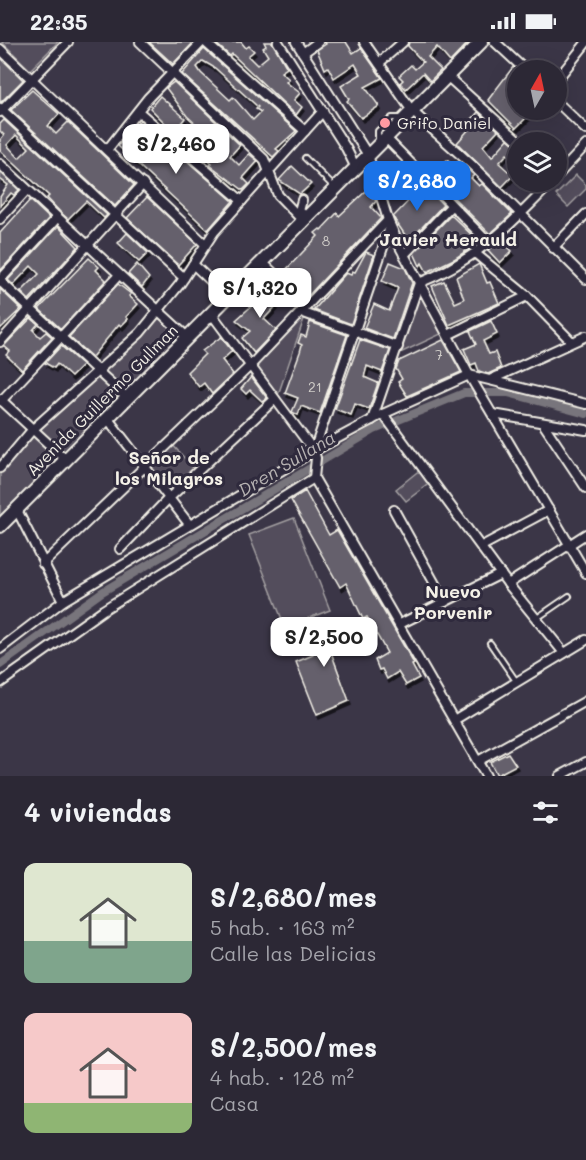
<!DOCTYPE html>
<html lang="es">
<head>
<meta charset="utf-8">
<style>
	:root { --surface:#2c2835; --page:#34303d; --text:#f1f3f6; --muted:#a6a6ad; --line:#484450; --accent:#1a73e8 }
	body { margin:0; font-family:Mali,sans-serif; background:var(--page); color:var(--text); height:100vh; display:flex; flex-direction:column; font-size:22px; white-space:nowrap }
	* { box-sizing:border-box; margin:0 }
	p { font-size:20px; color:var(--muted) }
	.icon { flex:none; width:33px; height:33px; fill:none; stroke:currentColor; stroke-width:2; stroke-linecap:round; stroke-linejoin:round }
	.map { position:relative; height:734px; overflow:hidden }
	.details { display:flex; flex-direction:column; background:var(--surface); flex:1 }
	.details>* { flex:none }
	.needle { width:39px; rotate:9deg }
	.fabs { position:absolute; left:507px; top:18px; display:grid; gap:12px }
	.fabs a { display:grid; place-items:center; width:60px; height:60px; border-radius:50%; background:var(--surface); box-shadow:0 6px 24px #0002,0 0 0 2px var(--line); font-size:30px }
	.price { position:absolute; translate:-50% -51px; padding:0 14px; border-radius:12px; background:#fff; color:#222; font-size:20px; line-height:39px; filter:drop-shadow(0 2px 3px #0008) }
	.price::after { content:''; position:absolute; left:50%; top:36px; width:18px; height:14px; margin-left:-9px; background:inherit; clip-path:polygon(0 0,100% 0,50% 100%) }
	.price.active { background:var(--accent); color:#fff }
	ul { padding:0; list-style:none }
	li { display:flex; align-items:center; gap:18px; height:150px; padding:0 24px }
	li span { display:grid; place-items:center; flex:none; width:168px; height:120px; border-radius:12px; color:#555 }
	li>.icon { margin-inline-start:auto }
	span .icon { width:72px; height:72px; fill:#fffc; stroke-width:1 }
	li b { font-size:26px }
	h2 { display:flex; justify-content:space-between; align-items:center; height:72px; padding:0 24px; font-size:26px }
	.status { display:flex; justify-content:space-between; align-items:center; height:42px; padding:0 30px; background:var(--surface); direction:ltr }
	.status svg { height:16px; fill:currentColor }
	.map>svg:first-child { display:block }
	.green { fill:#534e5c; stroke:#a4a0a2; stroke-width:1.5 }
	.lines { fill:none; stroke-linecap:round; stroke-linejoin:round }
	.canal { stroke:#78747b; stroke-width:8 }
	.building { fill:#65616c; stroke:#f4f1e8; stroke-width:1.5; fill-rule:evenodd; filter:url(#shadow) }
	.lane-casing { stroke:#f4f1e8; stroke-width:8 }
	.street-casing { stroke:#f4f1e8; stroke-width:12 }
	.primary-casing { stroke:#f4f1e8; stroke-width:16 }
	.lane { stroke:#2f2a3d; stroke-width:4 }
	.street { stroke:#2f2a3d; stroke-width:8 }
	.primary { stroke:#2f2a3d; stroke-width:12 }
	.poi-dot { fill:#ff9aa2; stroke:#2f2a3d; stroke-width:2 }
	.labels { text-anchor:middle; stroke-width:6; stroke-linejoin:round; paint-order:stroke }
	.number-label { font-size:14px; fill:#d0cdc9 }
	.poi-label { font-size:16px; fill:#f4f1e8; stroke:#2f2a3d; text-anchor:start }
	.street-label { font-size:16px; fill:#f4f1e8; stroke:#2f2a3d }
	.neighbourhood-label { font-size:18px; font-weight:bold; fill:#f4f1e8; stroke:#2f2a3d }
	.water-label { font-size:18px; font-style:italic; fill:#b6b2b2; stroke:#2f2a3d }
</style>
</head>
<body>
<div class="status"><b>22:35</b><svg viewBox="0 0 49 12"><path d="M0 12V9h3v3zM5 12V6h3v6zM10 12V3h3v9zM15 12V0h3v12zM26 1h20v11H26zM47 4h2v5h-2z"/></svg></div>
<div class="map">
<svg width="586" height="734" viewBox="0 0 586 734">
	<defs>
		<filter id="shadow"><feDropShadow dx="2" dy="4" stdDeviation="0" flood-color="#0009"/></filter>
	</defs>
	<rect width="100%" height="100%" fill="#3b3647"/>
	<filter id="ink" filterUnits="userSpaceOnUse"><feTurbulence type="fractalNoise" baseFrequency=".0167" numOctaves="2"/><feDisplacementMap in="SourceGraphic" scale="12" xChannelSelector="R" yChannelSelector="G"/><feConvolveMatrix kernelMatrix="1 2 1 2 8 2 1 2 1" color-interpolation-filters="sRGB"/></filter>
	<g filter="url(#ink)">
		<g class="green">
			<path d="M2,0H58L30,28Z"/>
			<path d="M576,133L586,143V147L568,165L556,153Z"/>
			<path d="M420,248L441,292L400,311Z"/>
			<path d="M303,274H305L277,356L254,325Z"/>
			<path d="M158,275L181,294L125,349L101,329L145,292Z"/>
			<path d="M97,334L120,355L63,411L38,387Z"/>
			<path d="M32,393L59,416L0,476V430Z"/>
			<path d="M171,401L195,428L169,454L146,425Z"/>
			<path d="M421,427L431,440L406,459L396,447Z"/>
			<path d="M294,476L330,568L285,585L249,493Z"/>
		</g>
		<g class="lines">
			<path class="canal" d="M0,623L102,550L374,388L464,351H508L586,372"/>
		</g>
		<g class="building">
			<path d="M149,0H194L173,22Z"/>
			<path d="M214,0H241L246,6L249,4L254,9L248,14L257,23L268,14L263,6L266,4L264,0H272L287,26L281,30L289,37L286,40L300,51L294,58L302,65L296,73L232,12L230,14Z"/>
			<path d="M324,0H346L353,11L361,6L382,36L365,45L379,64L361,76L347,59L349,57L341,44L361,32L355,22L334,36L328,25L325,27L317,8L326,2Z"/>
			<path d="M409,0H469L450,20L437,5L428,15L441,28L430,39L423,31L406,47L400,41L403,38L399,34L411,23L415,27L423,20L408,4Z"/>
			<path d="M204,7L296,89L276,107L279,109L273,115L182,32ZM203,19L215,26L258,65L256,67L261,70L253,78L233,55L230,58L201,31L197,25Z"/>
			<path d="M0,15L23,38L1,60H0Z"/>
			<path d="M513,25L518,29V68H534L516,86L488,58Z"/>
			<path d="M174,40L240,103L230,114L239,123L249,112L258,119L243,136L249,142L243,148L210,123L212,121L194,105L186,101L199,85L187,74L166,46Z"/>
			<path d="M32,48L59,72L48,84L56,92L68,80L134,143L115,164L11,68Z"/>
			<path d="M160,54L185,76L174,90L150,66Z"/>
			<path d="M478,70L498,88L483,104L492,115L508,97L518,105V121L507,112L499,121L508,129L513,124L518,128L502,145L457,101L470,86L467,83Z"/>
			<path d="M4,78L107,173L104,176L86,159L68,177L60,170L47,156L49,154L0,108V98L4,93L0,89V82ZM16,93L29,106L19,116L7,103Z"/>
			<path d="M140,78L233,159L208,188L118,104Z"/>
			<path d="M447,118L464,133L469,129L474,133L471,136L479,144L482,142L512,172L490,192L429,131L432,128L434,130Z"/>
			<path d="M292,124L311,142L300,152L279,138Z"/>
			<path d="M0,130L19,148L14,153L11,151L0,164V155L8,143L0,137Z"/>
			<path d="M424,143L443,163L409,199L393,175Z"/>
			<path d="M366,149L376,159L371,165L381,176L307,255L283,231L318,194L315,191L320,187L321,188L337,171L339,174Z"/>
			<path d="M147,155L197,202L178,223L127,176Z"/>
			<path d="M30,158L49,176L0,229V191Z"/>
			<path d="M451,173L479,200L454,217L427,230L422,221L420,224L414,211Z"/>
			<path d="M58,184L78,205L29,258L21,250L39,232L31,224L13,243L8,238Z"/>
			<path d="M127,191L148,211L139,220L118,201Z"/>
			<path d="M501,198L512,209L500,221L488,208Z"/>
			<path d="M366,210L374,213L351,282L314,268L346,231L351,233L352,229L355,230Z"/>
			<path d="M89,216L99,225L96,228L106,238L61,287L39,267Z"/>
			<path d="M390,220L405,226L412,241L393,297L364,286L374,262L389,269L398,246L382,239Z"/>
			<path d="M137,222L149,236L142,245L128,232Z"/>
			<path d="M479,222L487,241L490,240L499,261L449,283L432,244L444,239L455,261L464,257L456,235Z"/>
			<path d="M274,240L291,256L288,259L280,250L271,259L276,264L264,277L276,288L254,311L242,296L250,289L236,278L265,252Z"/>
			<path d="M118,242L131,252L129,254L138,262L126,275L128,277L121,284L119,282L92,315L69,295Z"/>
			<path d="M0,247L21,267L0,287Z"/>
			<path d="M31,276L38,282L33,288L40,295L46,290L52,295L22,328L6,313L10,309L4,304Z"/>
			<path d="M491,279L497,292L483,299L489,312L495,310L501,326L488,332L479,329L476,321L471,323L464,307L476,302L470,289Z"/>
			<path d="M310,280L347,293L320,371L301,364L298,373L292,370L298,356L285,351L300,310L302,303L298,301L301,293L306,295Z"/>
			<path d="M221,295L232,309L222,318L233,332L212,352L204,341L199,345L187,330L205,312L202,309Z"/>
			<path d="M360,298L390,308L382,330L367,324L364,335L378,341L369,367L355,362L351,373L335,367Z"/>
			<path d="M443,298L461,330L407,354L398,340L402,337L396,327L399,319Z"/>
			<path d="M61,304L83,323L71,335L57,322L54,326L45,321Z"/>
			<path d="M251,335L267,356L263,360L250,348L246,352L241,347Z"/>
			<path d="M305,449L329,493L337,488L414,622L412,623L419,636L406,643L398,630L387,637L382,627L379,628L375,618L387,611L367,575L363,577L346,541L340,545L291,458Z"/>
			<path d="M345,577L351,590L328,602L349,659L317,673L296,620L313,613L306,593L331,578L333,581Z"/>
			<path d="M508,711L516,723L497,733L490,720Z"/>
		</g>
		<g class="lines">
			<defs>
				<g id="lane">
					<path d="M378,101V89L392,76H402"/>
					<path d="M305,116L335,146"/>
					<path d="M537,576L569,554"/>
					<path d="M490,601L516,639"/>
				</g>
				<g id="street">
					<path d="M140,0L264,117L278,153L303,179"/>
					<path d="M205,0L305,89"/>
					<path d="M278,0L346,106L356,126"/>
					<path d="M296,0L368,113L388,178L401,207L469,333L586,531"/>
					<path d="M364,0L412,69L473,124L586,237"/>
					<path d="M495,0L525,28"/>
					<path d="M0,7L205,202"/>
					<path d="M303,11L318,0"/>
					<path d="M379,21L403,0"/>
					<path d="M447,34L520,100"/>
					<path d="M556,39L586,1"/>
					<path d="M556,59L586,88"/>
					<path d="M0,66L184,236"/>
					<path d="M138,69L242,159"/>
					<path d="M0,70L68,0"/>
					<path d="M386,96L489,201"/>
					<path d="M107,108L148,56L202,0"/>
					<path d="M0,122L187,295"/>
					<path d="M556,135L586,103"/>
					<path d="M302,158L299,169L307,175"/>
					<path d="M0,177L27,148"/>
					<path d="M553,206L586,172"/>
					<path d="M476,212L527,254L572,300"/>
					<path d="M404,213L451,164"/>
					<path d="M262,220L307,263"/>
					<path d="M193,222L213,241L236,246"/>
					<path d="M0,238L57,176"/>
					<path d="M0,239L127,356"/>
					<path d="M301,270L398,305"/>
					<path d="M211,271L314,409L316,416L314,436L486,734"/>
					<path d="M448,293L527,254"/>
					<path d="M0,300L143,142"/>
					<path d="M492,337L586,294"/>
					<path d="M0,357L66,418"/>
					<path d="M1,359L118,234"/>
					<path d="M383,372L508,542L564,611"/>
					<path d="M493,372L586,388"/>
					<path d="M108,377L189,482"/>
					<path d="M372,378L419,241C474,220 513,181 552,140"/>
					<path d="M544,383L586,446"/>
					<path d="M314,409L390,185"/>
					<path d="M0,426L32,388L140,291L180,242L214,190L323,69"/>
					<path d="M17,468L63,559"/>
					<path d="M394,468L445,560"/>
					<path d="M482,504L549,468"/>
					<path d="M120,507L168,457L275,357"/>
					<path d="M43,522L250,324L388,178"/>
					<path d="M508,542L586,492"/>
					<path d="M400,582L501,532"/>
					<path d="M0,607L63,559L314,409L383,372L469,333L586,362"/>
					<path d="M0,641L103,568L314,436"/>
					<path d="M454,678L586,598"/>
					<path d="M478,719L586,659"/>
					<path d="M560,734L586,720"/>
				</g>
				<path id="primary" d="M0,484L481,0"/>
			</defs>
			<use href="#lane" class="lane-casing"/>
			<use href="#street" class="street-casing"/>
			<use href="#primary" class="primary-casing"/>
			<use href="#lane" class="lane"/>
			<use href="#street" class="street"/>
			<use href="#primary" class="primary"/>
		</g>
	</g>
	<circle class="poi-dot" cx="385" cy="81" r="6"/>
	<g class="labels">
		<g class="number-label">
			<text x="326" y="204">8</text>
			<text x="439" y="318">7</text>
			<text x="315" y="350">21</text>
		</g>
		<g class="poi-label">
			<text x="397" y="87">Grifo Daniel</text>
		</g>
		<g class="street-label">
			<text transform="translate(102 358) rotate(-45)" y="6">Avenida Guillermo Gullman</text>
		</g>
		<g class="neighbourhood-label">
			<text x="448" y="204">Javier Herauld</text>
			<text x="169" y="422">Señor de<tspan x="169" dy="21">los Milagros</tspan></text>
			<text x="453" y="556">Nuevo<tspan x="453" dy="21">Porvenir</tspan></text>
		</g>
		<g class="water-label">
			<text transform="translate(287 422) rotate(-31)" y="6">Dren Sullana</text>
		</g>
	</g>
</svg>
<div class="fabs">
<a><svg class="needle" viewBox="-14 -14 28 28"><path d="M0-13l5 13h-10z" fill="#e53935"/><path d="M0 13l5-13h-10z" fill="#a6a6ad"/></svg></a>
<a><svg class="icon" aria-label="layers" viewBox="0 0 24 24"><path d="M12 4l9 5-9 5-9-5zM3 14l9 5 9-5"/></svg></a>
</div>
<b class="price" style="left:176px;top:133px">S/2,460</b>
<b class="price active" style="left:417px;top:170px">S/2,680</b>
<b class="price" style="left:260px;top:277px">S/1,320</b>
<b class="price" style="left:324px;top:626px">S/2,500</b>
</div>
<section class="details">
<h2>4 viviendas<svg class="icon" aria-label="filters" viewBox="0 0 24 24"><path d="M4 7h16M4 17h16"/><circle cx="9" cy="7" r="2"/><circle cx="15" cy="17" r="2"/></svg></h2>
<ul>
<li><span style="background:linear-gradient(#dfe7d0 65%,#7fa58c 0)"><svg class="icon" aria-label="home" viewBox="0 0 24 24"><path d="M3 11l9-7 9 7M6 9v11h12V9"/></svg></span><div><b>S/2,680/mes</b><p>5 hab. · 163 m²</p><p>Calle las Delicias</p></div></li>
<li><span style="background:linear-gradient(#f6c9c9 75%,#8fb573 0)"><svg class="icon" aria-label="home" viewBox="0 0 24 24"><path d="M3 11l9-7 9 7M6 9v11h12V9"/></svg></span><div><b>S/2,500/mes</b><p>4 hab. · 128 m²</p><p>Casa</p></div></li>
</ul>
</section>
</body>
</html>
